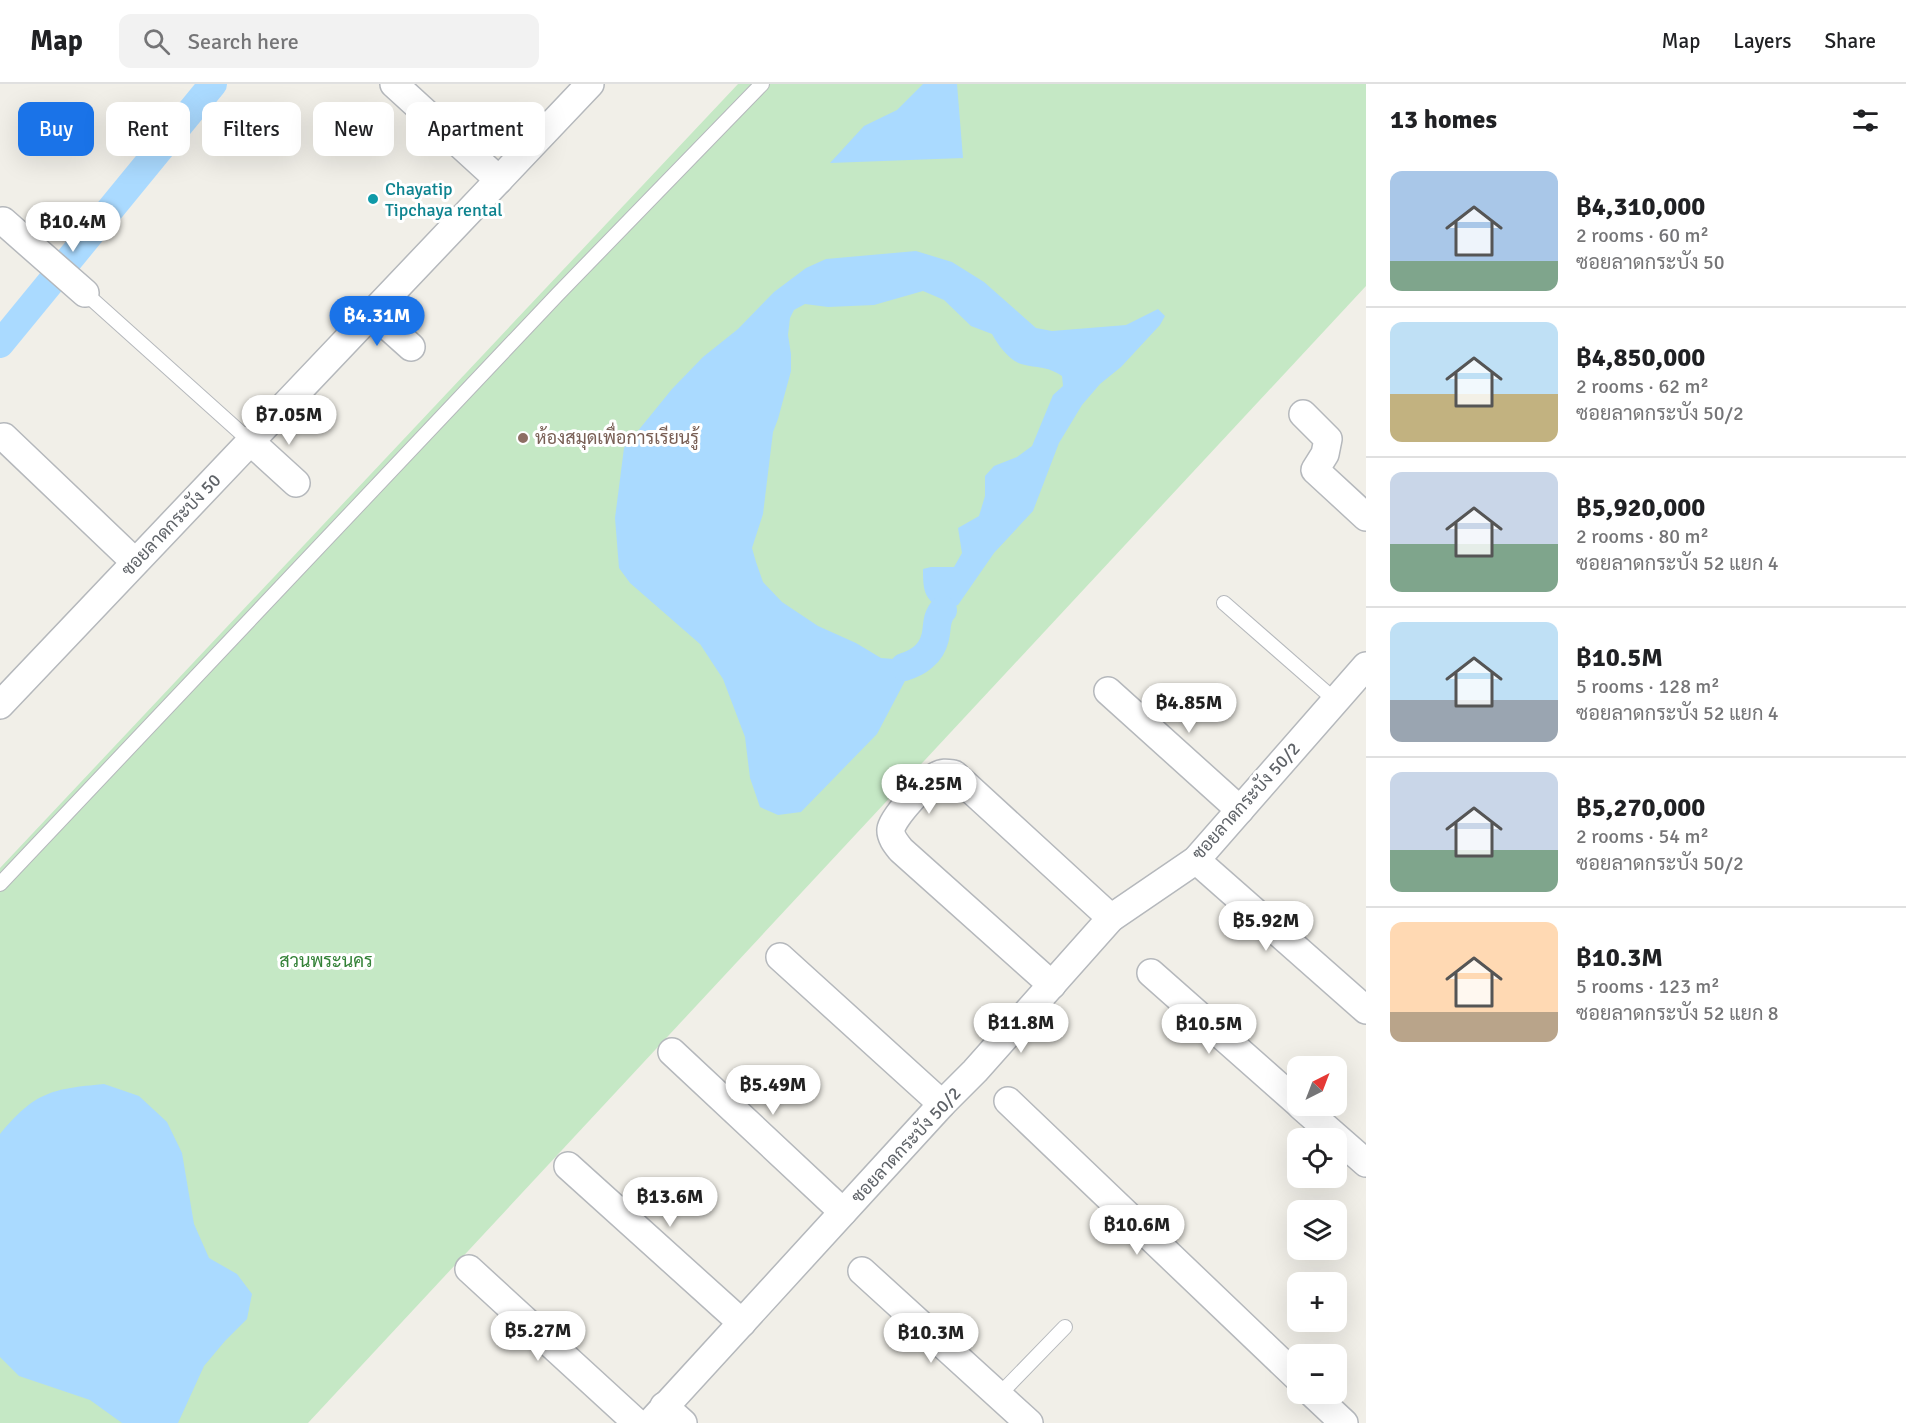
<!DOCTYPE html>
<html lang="en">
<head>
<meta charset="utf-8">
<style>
	:root { --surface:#fff; --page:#f2f2f2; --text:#202124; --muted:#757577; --line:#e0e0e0; --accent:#1a73e8 }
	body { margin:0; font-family:Signika,Sarabun,sans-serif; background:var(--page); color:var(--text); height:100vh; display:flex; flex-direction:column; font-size:22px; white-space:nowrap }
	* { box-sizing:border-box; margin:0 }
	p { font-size:20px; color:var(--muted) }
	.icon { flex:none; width:33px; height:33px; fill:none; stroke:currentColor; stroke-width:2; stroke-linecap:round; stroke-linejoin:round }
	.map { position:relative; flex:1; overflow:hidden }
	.details { display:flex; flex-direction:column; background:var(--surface); width:540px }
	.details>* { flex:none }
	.guide { position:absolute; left:18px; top:18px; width:570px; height:54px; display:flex; gap:12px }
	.needle { width:39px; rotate:42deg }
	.fabs { position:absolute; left:1287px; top:972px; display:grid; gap:12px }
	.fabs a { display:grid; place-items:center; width:60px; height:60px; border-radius:12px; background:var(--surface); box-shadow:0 6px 24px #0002; font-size:30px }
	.price { position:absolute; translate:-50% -51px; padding:0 14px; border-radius:21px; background:#fff; color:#222; font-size:20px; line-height:39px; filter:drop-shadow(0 2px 3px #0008) }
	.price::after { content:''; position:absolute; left:50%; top:36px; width:18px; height:14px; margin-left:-9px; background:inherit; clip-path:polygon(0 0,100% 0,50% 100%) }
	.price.active { background:var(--accent); color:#fff }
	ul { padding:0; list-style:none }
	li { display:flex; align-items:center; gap:18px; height:150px; padding:0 24px }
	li+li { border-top:2px solid var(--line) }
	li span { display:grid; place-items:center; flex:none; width:168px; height:120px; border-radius:12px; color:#555 }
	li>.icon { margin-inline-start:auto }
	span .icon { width:72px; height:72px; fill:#fffc; stroke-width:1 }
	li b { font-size:26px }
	h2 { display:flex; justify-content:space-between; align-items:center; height:72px; padding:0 24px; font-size:26px }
	.tag { padding:0 21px; border-radius:12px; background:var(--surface); box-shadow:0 6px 24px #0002; font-size:21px; line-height:54px }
	.tag.active { background:var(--accent); color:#fff }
	header { display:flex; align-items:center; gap:36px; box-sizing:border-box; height:84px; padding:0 30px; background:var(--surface); border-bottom:2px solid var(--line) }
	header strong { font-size:28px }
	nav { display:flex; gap:33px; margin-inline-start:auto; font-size:21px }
	.search { width:420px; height:54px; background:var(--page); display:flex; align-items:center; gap:15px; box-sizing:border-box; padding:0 21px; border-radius:12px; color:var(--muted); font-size:22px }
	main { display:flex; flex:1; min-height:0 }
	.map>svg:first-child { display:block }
	.green { fill:#c5e8c5 }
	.water { fill:#aadaff }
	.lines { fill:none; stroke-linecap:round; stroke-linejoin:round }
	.canal { stroke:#aadaff; stroke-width:28 }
	.service-casing { stroke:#b5b8bc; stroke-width:16 }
	.minor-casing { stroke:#b5b8bc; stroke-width:30 }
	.service { stroke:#fff; stroke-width:14 }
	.minor { stroke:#fff; stroke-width:27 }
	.culture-dot { fill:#0f9aa8; stroke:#fff; stroke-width:2 }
	.education-dot { fill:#8d6e63; stroke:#fff; stroke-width:2 }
	.labels { text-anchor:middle; stroke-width:6; stroke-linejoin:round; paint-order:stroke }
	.culture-label { font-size:18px; fill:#0d838f; stroke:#fff; text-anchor:start }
	.education-label { font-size:18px; fill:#785e54; stroke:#fff; text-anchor:start }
	.street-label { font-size:18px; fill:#5f6368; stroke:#fff }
	.park-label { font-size:18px; fill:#348238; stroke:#fff }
</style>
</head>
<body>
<header>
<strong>Map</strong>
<div class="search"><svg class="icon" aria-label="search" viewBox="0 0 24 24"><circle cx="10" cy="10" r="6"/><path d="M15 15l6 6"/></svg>Search here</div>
<nav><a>Map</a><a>Layers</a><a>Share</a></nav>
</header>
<main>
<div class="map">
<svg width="1366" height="1339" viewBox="0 0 1366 1339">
	<rect width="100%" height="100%" fill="#f1efe8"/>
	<path class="green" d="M738,0H1366V202L308,1339H0V784Z"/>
	<g class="water">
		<path d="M923,0H957L963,74L830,79L864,42L897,26Z"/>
		<path d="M916,167L952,178L984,198L1036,244L1052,247L1126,241L1158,225L1165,232L1160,241L1121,283L1100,300L1082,321L1059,359L1033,427L994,469L958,521L943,526C924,515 923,507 923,485L931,483H954L962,469L958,444L979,432L985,412V392L994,382L1017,373L1032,362L1053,311L1063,302L1062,292C1045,281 1039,285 1021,280C1009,276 998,261 992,250L971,242L944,216L923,207L874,221L828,223L805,220L794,226L790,234L788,251L791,270V287L778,335L773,348L763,430L752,464L756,478L763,498L782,518L818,542L856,559L881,574L894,575L904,583L906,595L877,650L801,728L778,731L760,723L750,694L745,653L723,595L700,560L630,499L619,484L615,434L624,364L672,305L703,273L738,245L774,208L806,184L826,175Z"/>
		<path d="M104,1000L139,1012L167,1038L182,1069L194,1140L209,1174L237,1190L252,1210L247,1235L225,1257L204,1282L178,1339H122L90,1316L19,1292L0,1273V1050C35,1008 51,1005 104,1000Z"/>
	</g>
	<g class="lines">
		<g class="canal">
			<path d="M0,260L213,0"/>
			<path d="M904,583C918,579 931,570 935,554C938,544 935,535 943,526"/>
		</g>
		<defs>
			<g id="service">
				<path d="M85,209L251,358"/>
				<path d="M1224,519L1336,617"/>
				<path d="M0,800L558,210L762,0"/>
				<path d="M999,1311L1065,1243"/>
			</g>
			<g id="minor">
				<path d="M394,0L499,96"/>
				<path d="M3,137L85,209"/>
				<path d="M373,229L411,263"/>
				<path d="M1303,330L1328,355L1325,370L1315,386L1366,433"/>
				<path d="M4,353L135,478"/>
				<path d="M251,358L296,399"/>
				<path d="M1108,607L1240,726"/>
				<path d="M0,621L590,0"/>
				<path d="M1196,776L1366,926"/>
				<path d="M780,873L942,1020"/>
				<path d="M1151,889L1298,1019"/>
				<path d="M1052,901L901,766C897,761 890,753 891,745C892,734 926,698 936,692C943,688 947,689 954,690L1111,834"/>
				<path d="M672,968L843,1128"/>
				<path d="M1008,1017L1298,1294"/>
				<path d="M1301,1022L1366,1079"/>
				<path d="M568,1082L742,1239"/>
				<path d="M469,1185L637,1339"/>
				<path d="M862,1187L1029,1339"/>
				<path d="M1313,1310L1344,1339"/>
				<path d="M664,1322L683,1339"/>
				<path d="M650,1339L942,1020L975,987L1111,834L1196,776L1366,582"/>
			</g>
		</defs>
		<use href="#service" class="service-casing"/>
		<use href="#minor" class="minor-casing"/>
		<use href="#service" class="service"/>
		<use href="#minor" class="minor"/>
	</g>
	<circle class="culture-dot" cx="373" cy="115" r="6"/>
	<circle class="education-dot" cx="523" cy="354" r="6"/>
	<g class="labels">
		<g class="culture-label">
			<text x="385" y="111">Chayatip<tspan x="385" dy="21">Tipchaya rental</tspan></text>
		</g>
		<g class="education-label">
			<text x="535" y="360">ห้องสมุดเพื่อการเรียนรู้</text>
		</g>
		<g class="street-label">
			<text transform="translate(171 441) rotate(-46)" y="6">ซอยลาดกระบัง 50</text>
			<text transform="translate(1246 717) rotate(-48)" y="6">ซอยลาดกระบัง 50/2</text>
			<text transform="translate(906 1061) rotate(-47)" y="6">ซอยลาดกระบัง 50/2</text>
		</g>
		<g class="park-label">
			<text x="326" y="883">สวนพระนคร</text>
		</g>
	</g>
</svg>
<div class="fabs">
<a><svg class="needle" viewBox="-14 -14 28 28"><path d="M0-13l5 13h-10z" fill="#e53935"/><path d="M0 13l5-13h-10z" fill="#757577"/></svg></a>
<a><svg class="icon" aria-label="locate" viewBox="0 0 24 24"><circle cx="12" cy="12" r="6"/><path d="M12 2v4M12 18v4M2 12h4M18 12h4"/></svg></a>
<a><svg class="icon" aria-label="layers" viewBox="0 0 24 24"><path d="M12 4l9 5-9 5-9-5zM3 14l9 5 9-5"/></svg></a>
<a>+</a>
<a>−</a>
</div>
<b class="price" style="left:73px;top:169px">฿10.4M</b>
<b class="price active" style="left:377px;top:263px">฿4.31M</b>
<b class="price" style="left:289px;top:362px">฿7.05M</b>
<b class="price" style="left:1189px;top:650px">฿4.85M</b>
<b class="price" style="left:929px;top:731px">฿4.25M</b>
<b class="price" style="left:1266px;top:868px">฿5.92M</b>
<b class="price" style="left:1021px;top:970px">฿11.8M</b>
<b class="price" style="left:1209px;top:971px">฿10.5M</b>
<b class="price" style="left:773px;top:1032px">฿5.49M</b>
<b class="price" style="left:670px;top:1144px">฿13.6M</b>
<b class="price" style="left:1137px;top:1172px">฿10.6M</b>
<b class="price" style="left:538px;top:1278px">฿5.27M</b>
<b class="price" style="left:931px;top:1280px">฿10.3M</b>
<div class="guide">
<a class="tag active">Buy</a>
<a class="tag">Rent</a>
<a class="tag">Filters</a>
<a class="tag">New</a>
<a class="tag">Apartment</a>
</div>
</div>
<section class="details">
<h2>13 homes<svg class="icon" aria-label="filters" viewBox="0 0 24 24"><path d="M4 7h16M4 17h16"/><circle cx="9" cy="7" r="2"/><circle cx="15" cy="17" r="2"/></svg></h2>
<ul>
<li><span style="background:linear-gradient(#a9c7e8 75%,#7fa58c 0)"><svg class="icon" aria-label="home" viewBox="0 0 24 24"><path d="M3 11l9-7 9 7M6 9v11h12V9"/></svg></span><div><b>฿4,310,000</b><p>2 rooms · 60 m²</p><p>ซอยลาดกระบัง 50</p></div></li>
<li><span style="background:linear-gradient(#bfe0f5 60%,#c2b280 0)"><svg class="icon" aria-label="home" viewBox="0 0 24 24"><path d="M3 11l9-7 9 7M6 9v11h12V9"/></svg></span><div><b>฿4,850,000</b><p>2 rooms · 62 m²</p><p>ซอยลาดกระบัง 50/2</p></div></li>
<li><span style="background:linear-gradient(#c9d6e8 60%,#7fa58c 0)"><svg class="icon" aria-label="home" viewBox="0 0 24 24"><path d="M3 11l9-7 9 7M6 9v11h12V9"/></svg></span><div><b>฿5,920,000</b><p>2 rooms · 80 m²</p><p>ซอยลาดกระบัง 52 แยก 4</p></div></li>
<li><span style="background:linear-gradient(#bfe0f5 65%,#9aa5b1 0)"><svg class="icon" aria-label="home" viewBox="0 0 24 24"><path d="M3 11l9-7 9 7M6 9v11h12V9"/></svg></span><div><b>฿10.5M</b><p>5 rooms · 128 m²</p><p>ซอยลาดกระบัง 52 แยก 4</p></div></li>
<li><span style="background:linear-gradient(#c9d6e8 65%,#7fa58c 0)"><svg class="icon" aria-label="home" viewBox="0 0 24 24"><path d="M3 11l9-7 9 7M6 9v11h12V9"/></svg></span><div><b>฿5,270,000</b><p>2 rooms · 54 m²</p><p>ซอยลาดกระบัง 50/2</p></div></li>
<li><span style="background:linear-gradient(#ffd9b3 75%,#b9a48a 0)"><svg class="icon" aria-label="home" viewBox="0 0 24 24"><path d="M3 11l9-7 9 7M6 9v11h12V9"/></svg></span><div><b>฿10.3M</b><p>5 rooms · 123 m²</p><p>ซอยลาดกระบัง 52 แยก 8</p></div></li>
</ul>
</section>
</main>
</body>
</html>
